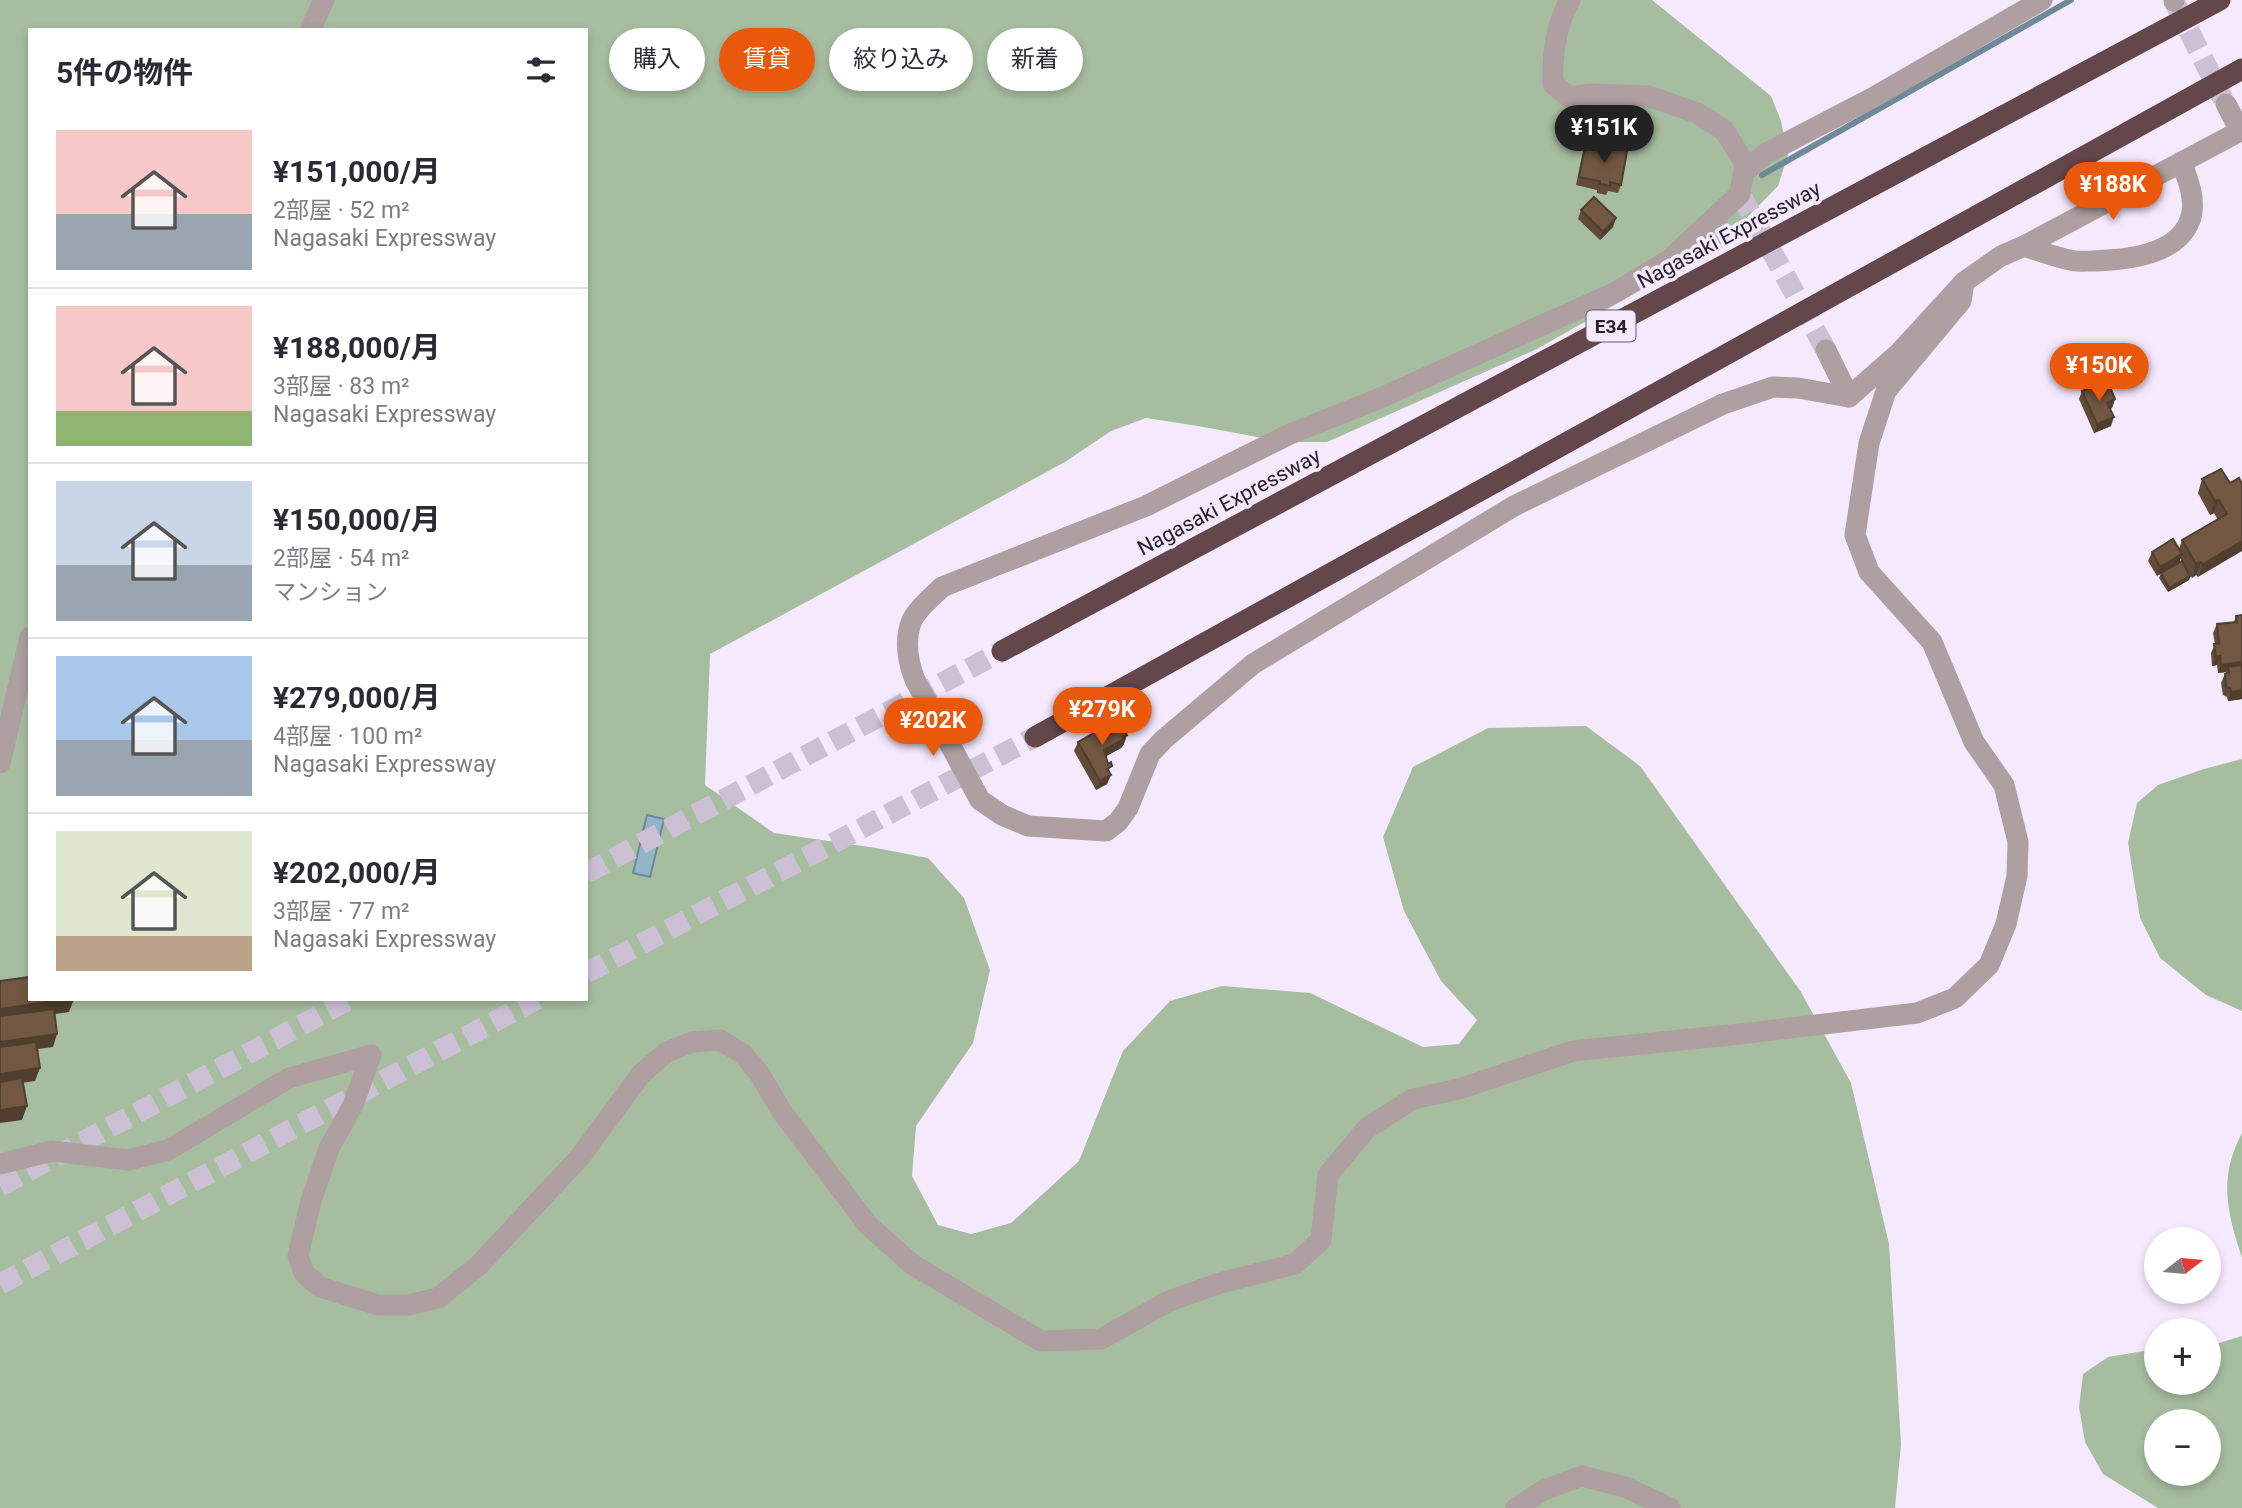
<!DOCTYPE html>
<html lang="ja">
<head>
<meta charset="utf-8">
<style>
	:root { --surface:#fff; --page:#f2f2f3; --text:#2b2b33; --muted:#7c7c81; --line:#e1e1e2; --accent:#ea580c }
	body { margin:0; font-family:Roboto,"Noto Sans JP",sans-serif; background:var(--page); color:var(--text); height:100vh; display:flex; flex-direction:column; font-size:26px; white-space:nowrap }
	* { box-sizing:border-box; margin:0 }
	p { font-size:23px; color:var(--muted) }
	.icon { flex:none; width:38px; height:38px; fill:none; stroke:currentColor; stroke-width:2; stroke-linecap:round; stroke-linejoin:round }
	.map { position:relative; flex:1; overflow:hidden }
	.side { position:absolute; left:28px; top:28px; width:560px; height:973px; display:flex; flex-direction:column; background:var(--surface); border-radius:0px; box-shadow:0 4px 10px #0003 }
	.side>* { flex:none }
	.banner { position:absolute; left:609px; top:28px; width:665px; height:63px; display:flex; gap:14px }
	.needle { width:46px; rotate:74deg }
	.fabs { position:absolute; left:2144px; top:1227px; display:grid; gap:14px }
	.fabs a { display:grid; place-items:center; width:77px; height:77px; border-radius:50%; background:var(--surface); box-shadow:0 4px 10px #0003; font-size:35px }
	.price { position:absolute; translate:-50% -60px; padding:0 16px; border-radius:24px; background:var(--accent); color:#fff; font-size:23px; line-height:46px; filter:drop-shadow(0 2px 4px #0008) }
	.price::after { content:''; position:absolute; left:50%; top:42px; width:21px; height:16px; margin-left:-10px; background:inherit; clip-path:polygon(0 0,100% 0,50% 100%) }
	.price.active { background:#222; color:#fff }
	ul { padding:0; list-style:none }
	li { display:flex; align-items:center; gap:21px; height:175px; padding:0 28px }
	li+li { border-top:2px solid var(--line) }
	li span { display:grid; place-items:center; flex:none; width:196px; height:140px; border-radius:0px; color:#555 }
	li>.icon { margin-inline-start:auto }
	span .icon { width:84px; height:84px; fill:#fffc; stroke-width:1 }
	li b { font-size:30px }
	h2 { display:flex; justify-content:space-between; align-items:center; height:84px; padding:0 28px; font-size:30px }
	.chip { padding:0 24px; border-radius:32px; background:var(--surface); box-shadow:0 4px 10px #0003; font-size:24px; line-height:63px }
	.chip.active { background:var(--accent); color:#fff }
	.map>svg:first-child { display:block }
	.forest { fill:#a7bda0; fill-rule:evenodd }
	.water { fill:#90b6c8; stroke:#708999; stroke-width:2 }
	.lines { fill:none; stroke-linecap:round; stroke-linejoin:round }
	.stream { stroke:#708999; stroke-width:6 }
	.minor-tunnel { stroke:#ccc1d4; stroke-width:21; stroke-dasharray:21 10; stroke-linecap:butt }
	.highway-tunnel { stroke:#ccc1d4; stroke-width:21; stroke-dasharray:21 10; stroke-linecap:butt }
	.minor { stroke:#ae9fa0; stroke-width:21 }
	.highway { stroke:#63474a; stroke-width:21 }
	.wall { fill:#624c39 }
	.shaded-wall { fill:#503e2e }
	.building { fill:#725842; stroke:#503e2e; stroke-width:2 }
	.labels { text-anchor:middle; stroke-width:7; stroke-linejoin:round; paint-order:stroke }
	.shield { fill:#f5e9fe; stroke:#645c6a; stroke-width:2 }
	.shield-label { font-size:19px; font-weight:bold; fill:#26202a }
	.street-label { font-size:21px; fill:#26202a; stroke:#f5e9fe }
</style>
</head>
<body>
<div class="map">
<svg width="2242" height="1508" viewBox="0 0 2242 1508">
	<rect width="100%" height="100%" fill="#f5e9fe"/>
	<g class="forest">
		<path d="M0,0H1652L1771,96L1781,121L1788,155L1778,186L1720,245L1537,349L1327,442H1284L1198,426L1146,418L1111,431L1065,462L710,654L705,785L774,833L876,848L928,858L964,898L990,970L973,1043L916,1126L912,1176L938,1225L971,1234L1011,1223L1079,1161L1123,1051L1170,1001L1222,986L1310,993L1423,1047L1459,1044L1477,1020L1441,981L1404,911L1383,837L1413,767L1488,728L1586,726L1640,766L1801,992L1851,1083L1889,1244L1901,1444L1895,1508H0ZM30,30H586V999H30Z"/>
		<path d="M2242,759V1011L2206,995L2160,958L2140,918L2128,843L2137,803L2158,785L2204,769Z"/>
		<path d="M2242,1133V1258C2227,1212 2218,1178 2242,1133Z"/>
		<path d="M2242,1336V1508H2158L2103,1474L2085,1442L2079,1407L2083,1374L2108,1357L2156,1349V1382H2208L2209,1346ZM2156,1421H2208V1474H2156Z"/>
	</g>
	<path class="water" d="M647,815L664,819L650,877L633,873Z"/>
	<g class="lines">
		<path class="stream" d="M1762,175L2071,0"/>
		<g class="minor-tunnel">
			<path d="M2175,3L2223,99"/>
			<path d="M1740,194L1826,350"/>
		</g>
		<g class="highway-tunnel">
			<path d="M586,873L1002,651"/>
			<path d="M586,973L1035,737"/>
			<path d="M0,1186L350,999"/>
			<path d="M0,1284L537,999"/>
		</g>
		<g class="minor">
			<path d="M1570,0C1556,25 1552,56 1553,84L1569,97L1592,94L1648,96L1697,113L1724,130L1745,164L1740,194L1669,260L1616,292L1378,399L1290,434L1146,506L942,587C932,597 918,608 912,620C904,640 908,662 915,680L980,800L1002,815L1028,826L1106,831L1118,822L1128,808L1150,754L1163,740L1253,664L1514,506L1723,404L1773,387L1798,388L1849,397"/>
			<path d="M2174,0V1"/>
			<path d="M310,30L324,0"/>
			<path d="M2226,104L2240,131"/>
			<path d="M1744,172L1765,154L1874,97L2042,0"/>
			<path d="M2024,246C2039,251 2055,257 2070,260C2077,262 2085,261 2092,261C2124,260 2177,256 2190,220C2197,202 2188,179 2181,162"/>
			<path d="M1964,282L2001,256L2024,246L2242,130"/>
			<path d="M0,763L30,637"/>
			<path d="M0,1164L52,1151L128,1160L168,1150L289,1078L371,1055L353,1105L329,1148L311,1201L298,1256L304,1273L320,1287L378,1305H408L438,1298L479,1265L580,1157L641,1074L667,1052L692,1042L720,1040L743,1054L759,1073L782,1112L868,1225L913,1265L1041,1341L1101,1339L1169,1301L1220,1283L1295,1264L1321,1240L1328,1175L1367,1128L1413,1099L1459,1089L1573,1051L1740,1034L1917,1013L1955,998L1989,965L2006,924L2017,876L2018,842L2004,785L1974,742L1932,642L1869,572L1855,535L1869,443L1886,391L1961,301L1964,282L1898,354L1849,397L1826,350"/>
			<path d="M1516,1508L1544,1490L1582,1476L1625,1487L1670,1508"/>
		</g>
		<g class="highway">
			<path d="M1002,651L2220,0"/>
			<path d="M1035,737L2242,69"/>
		</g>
	</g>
	<g class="wall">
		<path d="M1585,147L1606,151L1607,147L1621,185L1618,193L1608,191L1606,195L1597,193V190L1576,185L1582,156Z"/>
		<path d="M1581,210L1613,227L1600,240L1578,219Z"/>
		<path d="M2082,391H2101L2115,399L2112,408L2110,409L2111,426L2094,433L2079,399Z"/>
		<path d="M2202,479L2242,484L2198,577L2196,575L2192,578L2180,558L2179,563L2190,576L2189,580L2168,592L2159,578L2161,573L2157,576L2148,561L2152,552L2179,549L2182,540L2218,520L2214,513L2210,515L2198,493Z"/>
		<path d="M2242,615V699L2228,701L2227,697L2223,695L2221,683L2225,674L2226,672L2218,673L2217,665L2212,666L2211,653L2215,644L2213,633L2217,624L2234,622L2236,616Z"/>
		<path d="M1078,742L1124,744L1121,748L1106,756L1110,773L1107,784L1096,790L1074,751Z"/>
	</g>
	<g class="shaded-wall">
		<path d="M1616,218L1613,227L1600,240L1603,232Z"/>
		<path d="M2115,399L2112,408L2104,412L2107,403Z"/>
		<path d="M2114,417L2111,426L2094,433L2097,424Z"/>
		<path d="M2219,500L2214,513L2210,515L2215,501Z"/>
		<path d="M2242,541V551L2198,577L2203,564Z"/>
		<path d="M2182,554L2179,563L2157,576L2160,567Z"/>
		<path d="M2201,562L2196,575L2192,578L2196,564Z"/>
		<path d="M2190,576L2189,580L2168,592L2169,588Z"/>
		<path d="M2220,656L2217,665L2212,666L2216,657Z"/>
		<path d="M2242,662V671L2228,667L2226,672L2218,673L2221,665Z"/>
		<path d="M2242,690V699L2228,701L2231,692Z"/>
		<path d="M1127,735L1124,744L1121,748L1101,759L1104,750Z"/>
		<path d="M1111,775L1107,784L1096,790L1100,781Z"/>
		<path d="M68,999H74L69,1012L0,1022V1009Z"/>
		<path d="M57,1034L53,1047L0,1054V1042Z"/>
		<path d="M40,1068L35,1081L0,1086V1074Z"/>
		<path d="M27,1106L22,1120L0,1123V1110Z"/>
	</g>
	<g class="building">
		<path d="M1585,147L1606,151L1607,147L1627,151L1621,185L1610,182V186L1600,184V181L1579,177Z"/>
		<path d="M1594,197L1616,218L1603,232L1581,210Z"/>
		<path d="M2098,384L2101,391L2110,387L2115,399L2107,403L2114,417L2097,424L2082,391Z"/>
		<path d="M2221,469L2230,483L2239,478L2242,484V541L2203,564L2201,562L2196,564L2182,540L2227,514L2219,500L2215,501L2202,479Z"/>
		<path d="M2173,539L2182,554L2160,567L2152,552Z"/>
		<path d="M2182,561L2190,576L2169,588L2161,573Z"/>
		<path d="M2242,615V662L2221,665L2220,656L2216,657L2214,644H2219L2217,624L2237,622L2236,616Z"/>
		<path d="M2242,665V690L2231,692L2230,688L2226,687L2225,674L2229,673L2228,667Z"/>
		<path d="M1118,719L1127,735L1123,737L1124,739L1104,750L1108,764L1111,762L1112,766L1107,769L1111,775L1100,781L1078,742Z"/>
		<path d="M30,977V999H68L0,1009V981Z"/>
		<path d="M54,1009L57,1034L0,1042V1016Z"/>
		<path d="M36,1042L40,1068L0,1074V1047Z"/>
		<path d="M22,1078L27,1106L0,1110V1082Z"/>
	</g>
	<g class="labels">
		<rect class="shield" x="1586.5" y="310.5" width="49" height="31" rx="5"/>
		<g class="shield-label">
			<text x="1611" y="333">E34</text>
		</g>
		<g class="street-label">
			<text transform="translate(1729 235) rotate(-28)" y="7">Nagasaki Expressway</text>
			<text transform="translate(1229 502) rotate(-28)" y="7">Nagasaki Expressway</text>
		</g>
	</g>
</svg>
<div class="fabs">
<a><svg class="needle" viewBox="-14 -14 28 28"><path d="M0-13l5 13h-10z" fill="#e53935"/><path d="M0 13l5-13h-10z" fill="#7c7c81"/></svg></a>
<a>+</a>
<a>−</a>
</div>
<b class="price active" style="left:1604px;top:165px">¥151K</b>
<b class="price" style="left:2113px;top:222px">¥188K</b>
<b class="price" style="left:2099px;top:403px">¥150K</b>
<b class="price" style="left:1102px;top:747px">¥279K</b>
<b class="price" style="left:933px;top:758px">¥202K</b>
<div class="banner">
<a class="chip">購入</a>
<a class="chip active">賃貸</a>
<a class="chip">絞り込み</a>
<a class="chip">新着</a>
</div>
<section class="side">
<h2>5件の物件<svg class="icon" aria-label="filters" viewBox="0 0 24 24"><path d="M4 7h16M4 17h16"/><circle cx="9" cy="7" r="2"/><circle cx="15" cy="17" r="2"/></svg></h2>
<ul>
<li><span style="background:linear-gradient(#f6c9c9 60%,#9aa5b1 0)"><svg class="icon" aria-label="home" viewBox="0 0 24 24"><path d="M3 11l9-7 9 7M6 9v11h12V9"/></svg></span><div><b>¥151,000/月</b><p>2部屋 · 52 m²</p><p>Nagasaki Expressway</p></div></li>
<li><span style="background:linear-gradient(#f6c9c9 75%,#8fb573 0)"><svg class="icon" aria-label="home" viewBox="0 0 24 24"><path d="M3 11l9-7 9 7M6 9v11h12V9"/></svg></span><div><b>¥188,000/月</b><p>3部屋 · 83 m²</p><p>Nagasaki Expressway</p></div></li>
<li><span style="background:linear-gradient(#c9d6e8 60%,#9aa5b1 0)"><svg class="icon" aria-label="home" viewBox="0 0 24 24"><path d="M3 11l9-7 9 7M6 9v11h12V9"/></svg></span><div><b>¥150,000/月</b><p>2部屋 · 54 m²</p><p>マンション</p></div></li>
<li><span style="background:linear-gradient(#a9c7e8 60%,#9aa5b1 0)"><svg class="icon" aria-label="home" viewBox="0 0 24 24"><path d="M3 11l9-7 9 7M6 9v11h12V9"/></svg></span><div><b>¥279,000/月</b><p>4部屋 · 100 m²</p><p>Nagasaki Expressway</p></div></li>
<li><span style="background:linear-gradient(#dfe7d0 75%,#b9a48a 0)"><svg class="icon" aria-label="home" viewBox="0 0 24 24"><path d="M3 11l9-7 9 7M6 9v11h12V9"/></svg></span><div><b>¥202,000/月</b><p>3部屋 · 77 m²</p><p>Nagasaki Expressway</p></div></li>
</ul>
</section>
</div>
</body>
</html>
